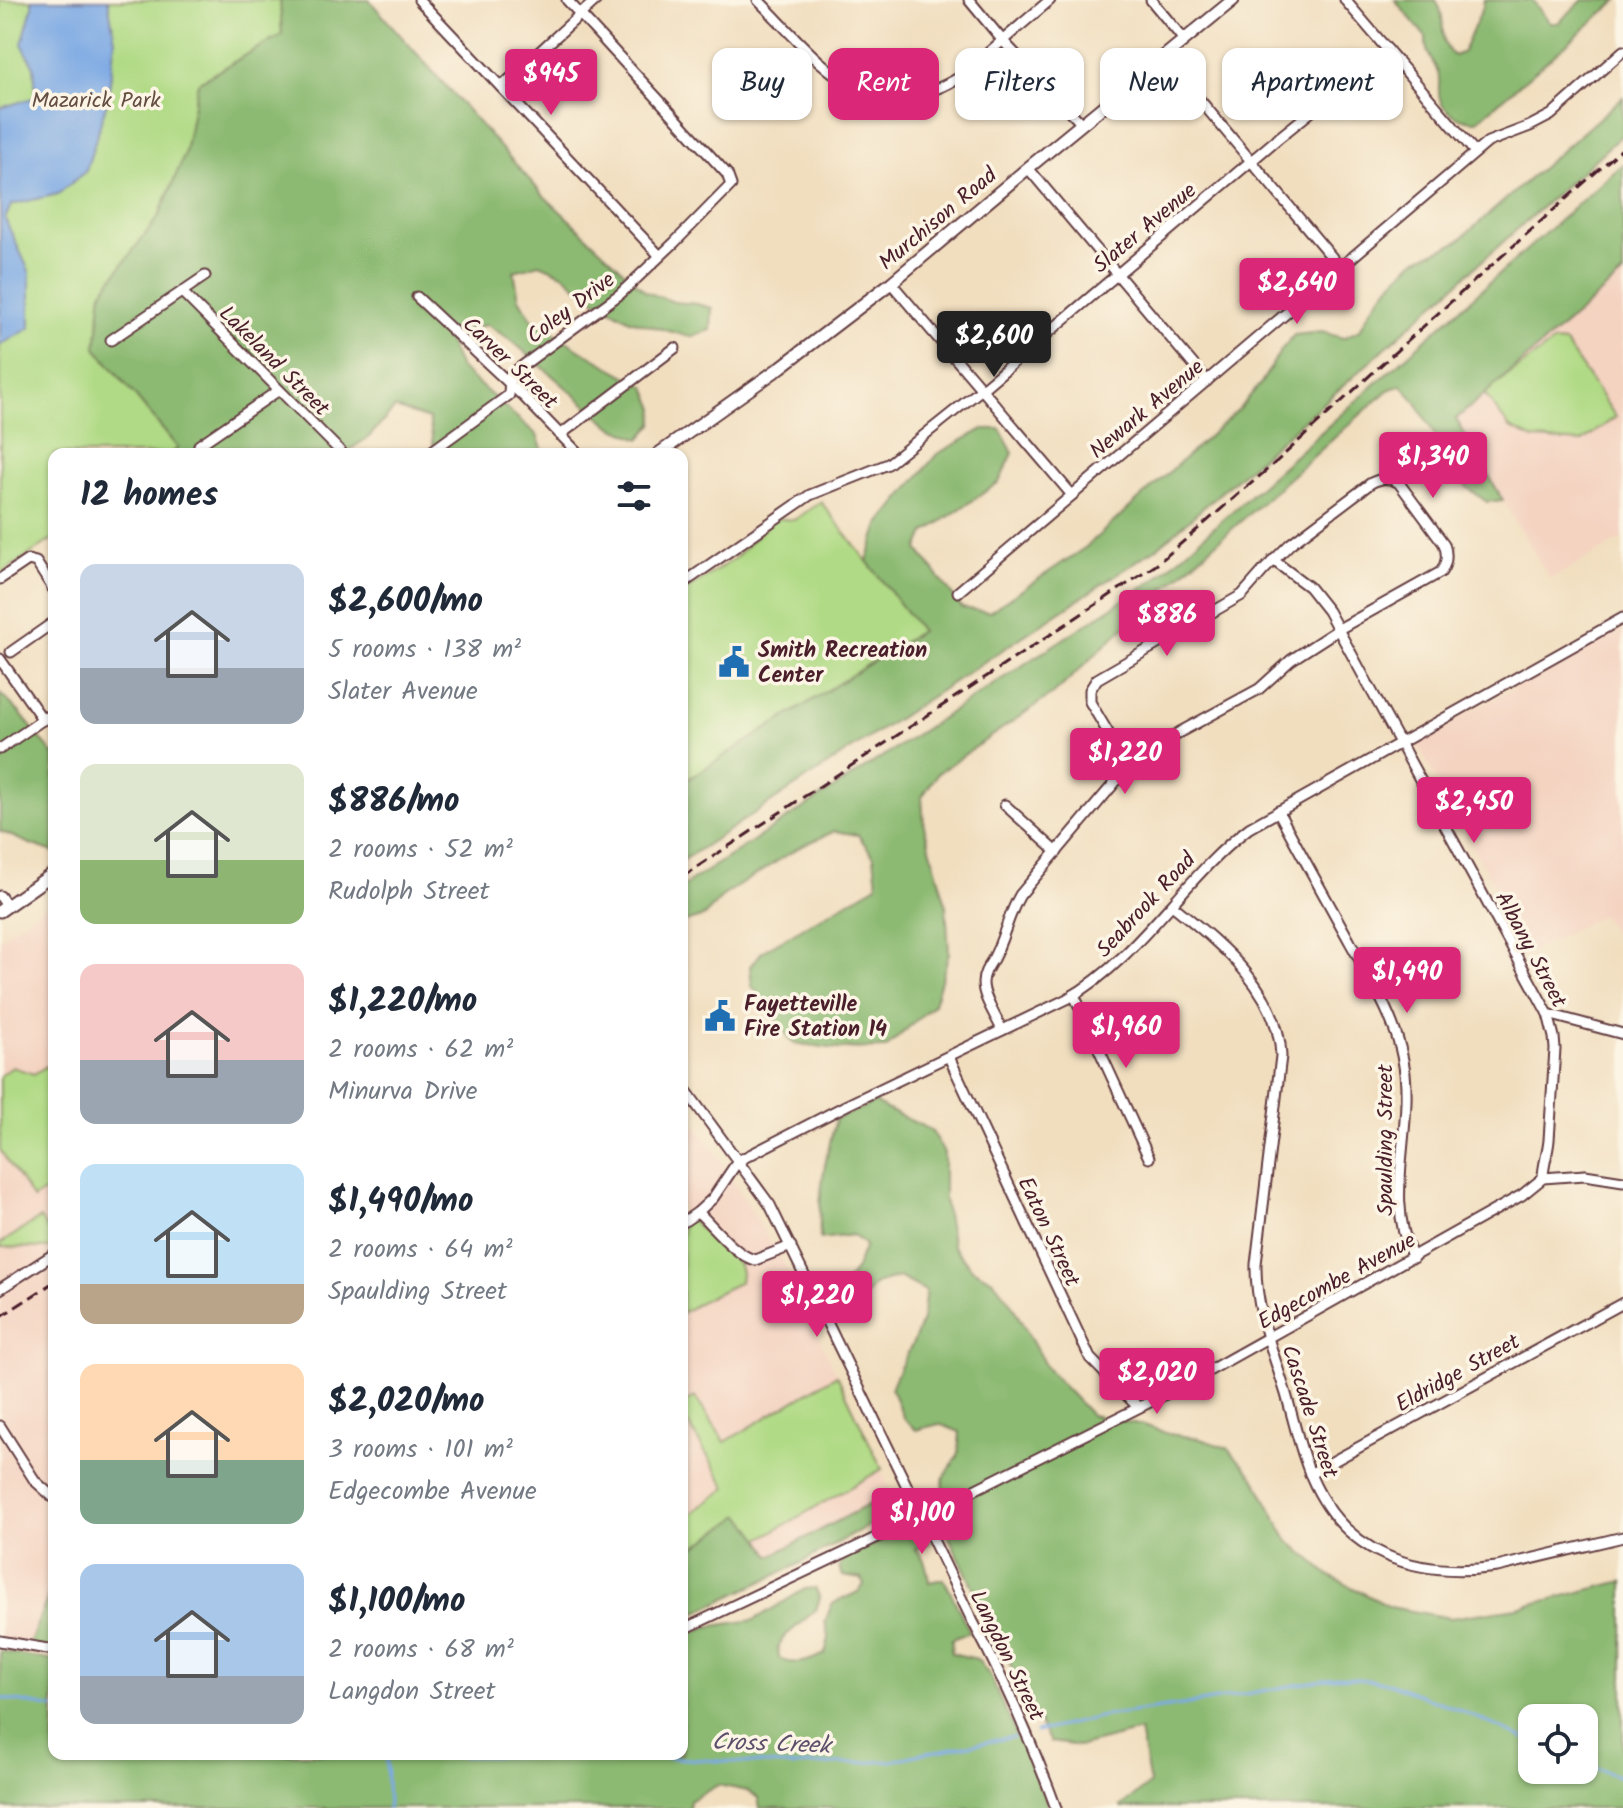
<!DOCTYPE html>
<html lang="en">
<head>
<meta charset="utf-8">
<style>
	:root { --surface:#fff; --page:#f2f2f3; --text:#1f2937; --muted:#747a83; --accent:#db2777 }
	body { margin:0; font-family:Kalam,sans-serif; background:var(--page); color:var(--text); height:100vh; display:flex; flex-direction:column; font-size:30px; white-space:nowrap }
	* { box-sizing:border-box; margin:0 }
	p { font-size:26px; color:var(--muted) }
	.icon { flex:none; width:44px; height:44px; fill:none; stroke:currentColor; stroke-width:2; stroke-linecap:round; stroke-linejoin:round }
	.map { position:relative; flex:1; overflow:hidden }
	.details { position:absolute; left:48px; top:448px; width:640px; height:1312px; display:flex; flex-direction:column; background:var(--surface); border-radius:16px; box-shadow:0 2px 6px #0004 }
	.details>* { flex:none }
	.hud { position:absolute; left:712px; top:48px; width:760px; height:72px; display:flex; gap:16px }
	.tools { position:absolute; left:1518px; top:1704px; display:grid; gap:16px }
	.tools a { display:grid; place-items:center; width:80px; height:80px; border-radius:16px; background:var(--surface); box-shadow:0 2px 6px #0004; font-size:40px }
	.price { position:absolute; translate:-50% -68px; padding:0 18px; border-radius:8px; background:var(--accent); color:#fff; font-size:26px; line-height:52px; filter:drop-shadow(0 2px 4px #0008) }
	.price::after { content:''; position:absolute; left:50%; top:48px; width:24px; height:18px; margin-left:-12px; background:inherit; clip-path:polygon(0 0,100% 0,50% 100%) }
	.price.active { background:#222; color:#fff }
	ul { padding:0; list-style:none }
	li { display:flex; align-items:center; gap:24px; height:200px; padding:0 32px }
	li span { display:grid; place-items:center; flex:none; width:224px; height:160px; border-radius:16px; color:#555 }
	li>.icon { margin-inline-start:auto }
	span .icon { width:96px; height:96px; fill:#fffc; stroke-width:1 }
	li b { font-size:34px }
	h2 { display:flex; justify-content:space-between; align-items:center; height:96px; padding:0 32px; font-size:34px }
	.tag { padding:0 28px; border-radius:16px; background:var(--surface); box-shadow:0 2px 6px #0004; font-size:28px; line-height:72px }
	.tag.active { background:var(--accent); color:#fff }
	.map>svg:first-child { display:block }
	.built { fill:#f4d3c1 }
	.green { fill:#b0da85; stroke:#7d7c58; stroke-width:2 }
	.forest { fill:#8cba72; stroke:#6b6c4e; stroke-width:2; fill-rule:evenodd }
	.water { fill:#7ba9e4; stroke:#626488; stroke-width:2 }
	.lines { fill:none; stroke-linecap:round; stroke-linejoin:round }
	.stream { stroke:#7ba9e4; stroke-width:3 }
	.minor-casing { stroke:#633c41; stroke-width:13 }
	.major-casing { stroke:#633c41; stroke-width:15 }
	.minor { stroke:#fff; stroke-width:9 }
	.major { stroke:#fff; stroke-width:11 }
	.rail { stroke:#4a1f2b; stroke-width:3; stroke-dasharray:12 6; stroke-linecap:butt }
	.labels { text-anchor:middle; stroke-width:7; stroke-linejoin:round; paint-order:stroke }
	.park-label { font-size:22px; fill:#644e42; stroke:#fcf5e5 }
	.street-label { font-size:22px; fill:#4a1f2b; stroke:#fcf5e5 }
	.poi-label { font-size:22px; font-weight:bold; fill:#4a1f2b; stroke:#fcf5e5; text-anchor:start }
	.water-label { font-size:24px; font-style:italic; fill:#5b4f6c; stroke:#fcf5e5 }
</style>
</head>
<body>
<div class="map">
<svg width="1623" height="1808" viewBox="0 0 1623 1808">
	<rect width="100%" height="100%" fill="#fcf5e5"/>
	<filter id="ink" filterUnits="userSpaceOnUse"><feTurbulence type="fractalNoise" baseFrequency=".0125" numOctaves="2"/><feDisplacementMap in="SourceGraphic" scale="16" xChannelSelector="R" yChannelSelector="G"/><feConvolveMatrix kernelMatrix="1 2 1 2 8 2 1 2 1" color-interpolation-filters="sRGB"/></filter>
	<filter id="wash" filterUnits="userSpaceOnUse"><feTurbulence type="fractalNoise" baseFrequency=".006" numOctaves="4" result="noise"/><feDisplacementMap in="SourceGraphic" scale="32" xChannelSelector="R" yChannelSelector="G"/><feGaussianBlur stdDeviation="1.8" result="paint"/><feColorMatrix in="noise" values="0 0 0 0 0 0 0 0 0 0 0 0 0 0 0 0 0 1.4 0 .05"/><feComposite in="paint" operator="in"/></filter>
	<g filter="url(#wash)">
		<rect width="100%" height="100%" fill="#f1debf"/>
		<g class="built">
			<path d="M1623,274V538L1550,579L1455,419Z"/>
			<path d="M1623,628V938L1616,936L1601,915L1530,952L1416,742Z"/>
			<path d="M54,900V1657L0,1647V938Z"/>
			<path d="M682,1106L718,1156L789,1272L899,1509L682,1614Z"/>
		</g>
		<g class="green">
			<path d="M0,0H280L282,34L198,83L185,154L159,216L102,292L96,348L178,448L171,454H54V538L0,574Z"/>
			<path d="M1554,342L1565,343L1616,417L1581,442L1534,439L1510,428L1484,393Z"/>
			<path d="M821,502L921,631L682,783V593L735,558L774,518L794,520Z"/>
			<path d="M54,1061V1186L33,1199L0,1150V1076L12,1067L34,1074Z"/>
			<path d="M40,1218L53,1238L51,1240L54,1241V1244L48,1248L0,1247V1244Z"/>
			<path d="M689,1218L739,1265L741,1273L740,1282L709,1297L682,1313V1220Z"/>
			<path d="M837,1375L882,1469L760,1539L741,1515L682,1556V1520L727,1488L682,1414V1404L695,1397L725,1442Z"/>
		</g>
		<g class="forest">
			<path d="M280,0H369L543,195L646,292L674,302L697,304L712,308L711,330L690,337L630,320L588,296L563,274L540,264L514,271L519,299L533,320L590,356L646,387L655,409L653,424L640,439L612,427L511,340L487,325L444,333L460,368L537,435L544,454H435L429,419L395,408L369,437L343,454H171L178,448L96,348L102,292L159,216L185,154L198,83L282,34Z"/>
			<path d="M1395,0H1436C1438,4 1440,8 1441,12C1445,29 1439,44 1454,56L1463,52L1483,7L1484,0H1532L1550,23H1558L1583,0H1618L1477,121C1463,121 1445,114 1440,99C1437,91 1441,81 1438,73C1432,56 1426,58 1426,37Z"/>
			<path d="M1623,97V134L1343,386L1158,547L682,861V783L921,631L867,561L879,525L937,454L983,429H1000L1013,453L999,482L925,533L918,549L962,608L989,612L1086,547L1238,410L1261,383L1281,350L1294,335L1322,332L1343,338L1360,330L1371,309L1394,280L1415,260L1457,242Z"/>
			<path d="M1623,164V274L1456,419L1503,500L1487,502L1464,485L1414,399L1401,385L1388,390L1160,593L1058,690L938,773L922,797L924,826L946,904L949,953L934,1004L886,1048L838,1049L793,1043L752,986L750,966L763,951L877,885L874,857L858,835L835,831L798,848L724,895L704,916L682,923V887L1157,578Z"/>
			<path d="M0,693L19,712L54,755V852L30,844L0,831Z"/>
			<path d="M875,1102L886,1109L931,1130L944,1153V1199L953,1246L972,1269L993,1280L1011,1303L1047,1369L1091,1415L1144,1425L1169,1434L1197,1438L1228,1448L1254,1477L1287,1539L1330,1576L1390,1607L1450,1618L1517,1608L1623,1581V1808H1121V1806L1150,1784L1140,1731L1080,1746L1050,1742L1028,1702L943,1524V1479L958,1456L960,1432L939,1424L916,1430L904,1419L891,1389C898,1366 914,1347 921,1323C924,1313 924,1301 926,1291L899,1277L875,1284L862,1300L843,1302L838,1291L856,1269L865,1245L853,1235L820,1239C818,1194 824,1163 836,1119ZM1532,1718H1584V1770H1532Z"/>
			<path d="M891,1493L899,1509L797,1565L682,1619V1556L741,1515L760,1539L771,1556Z"/>
			<path d="M918,1524L929,1543L916,1549C926,1559 927,1569 929,1582L944,1579L970,1632L952,1639L951,1653L977,1659L990,1676L1049,1808H760L758,1798L748,1791L718,1785L690,1801L689,1808H0V1651L54,1661V1754H682V1638L706,1627L754,1620L805,1589L815,1588L820,1598L816,1610L784,1637L778,1647L779,1658C794,1667 810,1661 825,1654L829,1638L825,1622L832,1604L858,1592L864,1585L862,1579L843,1576L839,1567L845,1558Z"/>
			<path d="M54,1581V1650L29,1645Z"/>
		</g>
		<path class="water" d="M32,0H108L115,40L108,99L86,171L58,194L11,205L5,219L30,273V328L0,345V108L36,97L34,67L22,44L32,8Z"/>
		<g class="lines">
			<g class="stream">
				<path d="M0,1698L54,1708"/>
				<path d="M1036,1732L1104,1716L1195,1703L1339,1677L1385,1682L1457,1709L1532,1742"/>
				<path d="M381,1754L386,1756L658,1757L796,1766L892,1761L920,1754L1014,1737"/>
				<path d="M386,1756L388,1808"/>
				<path d="M1584,1764L1623,1778"/>
			</g>
		</g>
	</g>
	<g filter="url(#ink)">
		<g class="lines">
			<defs>
				<g id="minor">
					<path d="M419,0L660,256"/>
					<path d="M758,0C819,60 866,133 960,77L1050,0"/>
					<path d="M969,0L1003,41L1082,124"/>
					<path d="M1151,0L1180,35L1186,38"/>
					<path d="M1345,0L1475,152"/>
					<path d="M1163,56L1340,267"/>
					<path d="M501,87L596,0"/>
					<path d="M1028,168L1207,381"/>
					<path d="M891,283L1072,495"/>
					<path d="M182,292L343,454"/>
					<path d="M417,297L524,397L579,454"/>
					<path d="M111,340L205,276"/>
					<path d="M560,435L675,348"/>
					<path d="M199,445L279,390"/>
					<path d="M428,454L509,395L510,375L620,294L674,243L731,185L727,174L567,0"/>
					<path d="M1273,560L1309,587L1328,611L1548,1014L1554,1037L1555,1049L1549,1140C1548,1153 1543,1165 1543,1178"/>
					<path d="M0,579L28,560L36,562L54,590"/>
					<path d="M682,584L810,495L888,464L982,389L1276,140L1388,50"/>
					<path d="M958,592L1488,142L1530,126L1551,115L1623,51"/>
					<path d="M11,652L54,622"/>
					<path d="M0,659L43,720"/>
					<path d="M0,749L54,712"/>
					<path d="M1005,805L1057,852"/>
					<path d="M1278,811C1302,856 1327,900 1351,944C1372,982 1395,1018 1403,1060C1416,1126 1382,1195 1413,1258"/>
					<path d="M0,896L7,906"/>
					<path d="M1172,905C1219,943 1279,989 1281,1056L1256,1264C1255,1309 1273,1352 1286,1394C1294,1421 1300,1451 1311,1476C1345,1556 1416,1578 1497,1567L1623,1537"/>
					<path d="M1074,995L1149,1158"/>
					<path d="M1548,1014L1623,1034"/>
					<path d="M1002,1030C996,1016 983,998 983,983C983,974 988,967 993,959C1004,939 1008,915 1020,895L1122,774L1137,760L1180,732L1259,689L1291,660L1339,629L1441,572C1447,563 1448,555 1444,544L1399,483C1389,477 1381,478 1371,483L1290,544L1264,570L1242,595L1097,679L1090,690V702L1129,768"/>
					<path d="M949,1057L1090,1358L1138,1407"/>
					<path d="M682,1085L770,1205L970,1616C1003,1678 1032,1742 1056,1808"/>
					<path d="M698,1212C713,1226 736,1256 755,1260L791,1246"/>
					<path d="M682,1223L698,1212L713,1198L738,1161L847,1105L1067,999C1141,957 1182,879 1249,828L1623,618"/>
					<path d="M0,1289L54,1254"/>
					<path d="M0,1426L35,1481L54,1498"/>
					<path d="M1310,1474L1623,1303"/>
					<path d="M682,1630L922,1516L1180,1387L1522,1195L1543,1178L1585,1175L1623,1181"/>
					<path d="M0,1641L54,1650"/>
				</g>
				<g id="major">
					<path d="M658,454L781,367L891,283L1028,168L1233,0"/>
					<path d="M0,911L54,873"/>
				</g>
			</defs>
			<use href="#minor" class="minor-casing"/>
			<use href="#major" class="major-casing"/>
			<use href="#minor" class="minor"/>
			<use href="#major" class="major"/>
			<g class="rail">
				<path d="M682,877L1156,565L1276,462L1406,342L1623,148"/>
				<path d="M0,1317L54,1282"/>
			</g>
		</g>
	</g>
	<defs>
		<symbol id="civic-bare" viewBox="-9 -9 18 18"><path d="M-.6-6.5H3V-4.5H.6V-3L4-1V1h2V6H-6V1h2V-1L-.6-3ZM-1.2 2.5V6h2.4V2.5Z" fill="#1f6fb2" stroke="#fcf5e5" stroke-width="2.5" paint-order="stroke"/></symbol>
	</defs>
	<g fill-rule="evenodd">
		<use href="#civic-bare" x="712" y="640" width="44" height="44"/>
		<use href="#civic-bare" x="698" y="994" width="44" height="44"/>
	</g>
	<g class="labels">
		<g class="park-label">
			<text x="96" y="107">Mazarick Park</text>
		</g>
		<g class="street-label">
			<text transform="translate(937 218) rotate(-40)" y="8">Murchison Road</text>
			<text transform="translate(1144 227) rotate(-40)" y="8">Slater Avenue</text>
			<text transform="translate(570 307) rotate(-37)" y="8">Coley Drive</text>
			<text transform="translate(275 360) rotate(45)" y="8">Lakeland Street</text>
			<text transform="translate(511 362) rotate(44)" y="8">Carver Street</text>
			<text transform="translate(1146 408) rotate(-40)" y="8">Newark Avenue</text>
			<text transform="translate(1145 904) rotate(-47)" y="8">Seabrook Road</text>
			<text transform="translate(1532 949) rotate(62)" y="8">Albany Street</text>
			<text transform="translate(1384 1140) rotate(-90)" y="8">Spaulding Street</text>
			<text transform="translate(1050 1231) rotate(65)" y="8">Eaton Street</text>
			<text transform="translate(1336 1280) rotate(-29)" y="8">Edgecombe Avenue</text>
			<text transform="translate(1457 1372) rotate(-29)" y="8">Eldridge Street</text>
			<text transform="translate(1311 1411) rotate(72)" y="8">Cascade Street</text>
			<text transform="translate(1008 1655) rotate(64)" y="8">Langdon Street</text>
		</g>
		<g class="poi-label">
			<text x="758" y="657">Smith Recreation<tspan x="758" dy="25">Center</tspan></text>
			<text x="744" y="1011">Fayetteville<tspan x="744" dy="25">Fire Station 14</tspan></text>
		</g>
		<g class="water-label">
			<text transform="translate(771 1743) rotate(2)" y="8">Cross Creek</text>
		</g>
	</g>
</svg>
<div class="tools">
<a><svg class="icon" aria-label="locate" viewBox="0 0 24 24"><circle cx="12" cy="12" r="6"/><path d="M12 2v4M12 18v4M2 12h4M18 12h4"/></svg></a>
</div>
<b class="price" style="left:551px;top:117px">$945</b>
<b class="price" style="left:1297px;top:326px">$2,640</b>
<b class="price active" style="left:994px;top:379px">$2,600</b>
<b class="price" style="left:1433px;top:500px">$1,340</b>
<b class="price" style="left:1167px;top:658px">$886</b>
<b class="price" style="left:1125px;top:796px">$1,220</b>
<b class="price" style="left:1474px;top:845px">$2,450</b>
<b class="price" style="left:1407px;top:1015px">$1,490</b>
<b class="price" style="left:1126px;top:1070px">$1,960</b>
<b class="price" style="left:817px;top:1339px">$1,220</b>
<b class="price" style="left:1157px;top:1416px">$2,020</b>
<b class="price" style="left:922px;top:1556px">$1,100</b>
<div class="hud">
<a class="tag">Buy</a>
<a class="tag active">Rent</a>
<a class="tag">Filters</a>
<a class="tag">New</a>
<a class="tag">Apartment</a>
</div>
<section class="details">
<h2>12 homes<svg class="icon" aria-label="filters" viewBox="0 0 24 24"><path d="M4 7h16M4 17h16"/><circle cx="9" cy="7" r="2"/><circle cx="15" cy="17" r="2"/></svg></h2>
<ul>
<li><span style="background:linear-gradient(#c9d6e8 65%,#9aa5b1 0)"><svg class="icon" aria-label="home" viewBox="0 0 24 24"><path d="M3 11l9-7 9 7M6 9v11h12V9"/></svg></span><div><b>$2,600/mo</b><p>5 rooms · 138 m²</p><p>Slater Avenue</p></div></li>
<li><span style="background:linear-gradient(#dfe7d0 60%,#8fb573 0)"><svg class="icon" aria-label="home" viewBox="0 0 24 24"><path d="M3 11l9-7 9 7M6 9v11h12V9"/></svg></span><div><b>$886/mo</b><p>2 rooms · 52 m²</p><p>Rudolph Street</p></div></li>
<li><span style="background:linear-gradient(#f6c9c9 60%,#9aa5b1 0)"><svg class="icon" aria-label="home" viewBox="0 0 24 24"><path d="M3 11l9-7 9 7M6 9v11h12V9"/></svg></span><div><b>$1,220/mo</b><p>2 rooms · 62 m²</p><p>Minurva Drive</p></div></li>
<li><span style="background:linear-gradient(#bfe0f5 75%,#b9a48a 0)"><svg class="icon" aria-label="home" viewBox="0 0 24 24"><path d="M3 11l9-7 9 7M6 9v11h12V9"/></svg></span><div><b>$1,490/mo</b><p>2 rooms · 64 m²</p><p>Spaulding Street</p></div></li>
<li><span style="background:linear-gradient(#ffd9b3 60%,#7fa58c 0)"><svg class="icon" aria-label="home" viewBox="0 0 24 24"><path d="M3 11l9-7 9 7M6 9v11h12V9"/></svg></span><div><b>$2,020/mo</b><p>3 rooms · 101 m²</p><p>Edgecombe Avenue</p></div></li>
<li><span style="background:linear-gradient(#a9c7e8 70%,#9aa5b1 0)"><svg class="icon" aria-label="home" viewBox="0 0 24 24"><path d="M3 11l9-7 9 7M6 9v11h12V9"/></svg></span><div><b>$1,100/mo</b><p>2 rooms · 68 m²</p><p>Langdon Street</p></div></li>
</ul>
</section>
</div>
</body>
</html>
